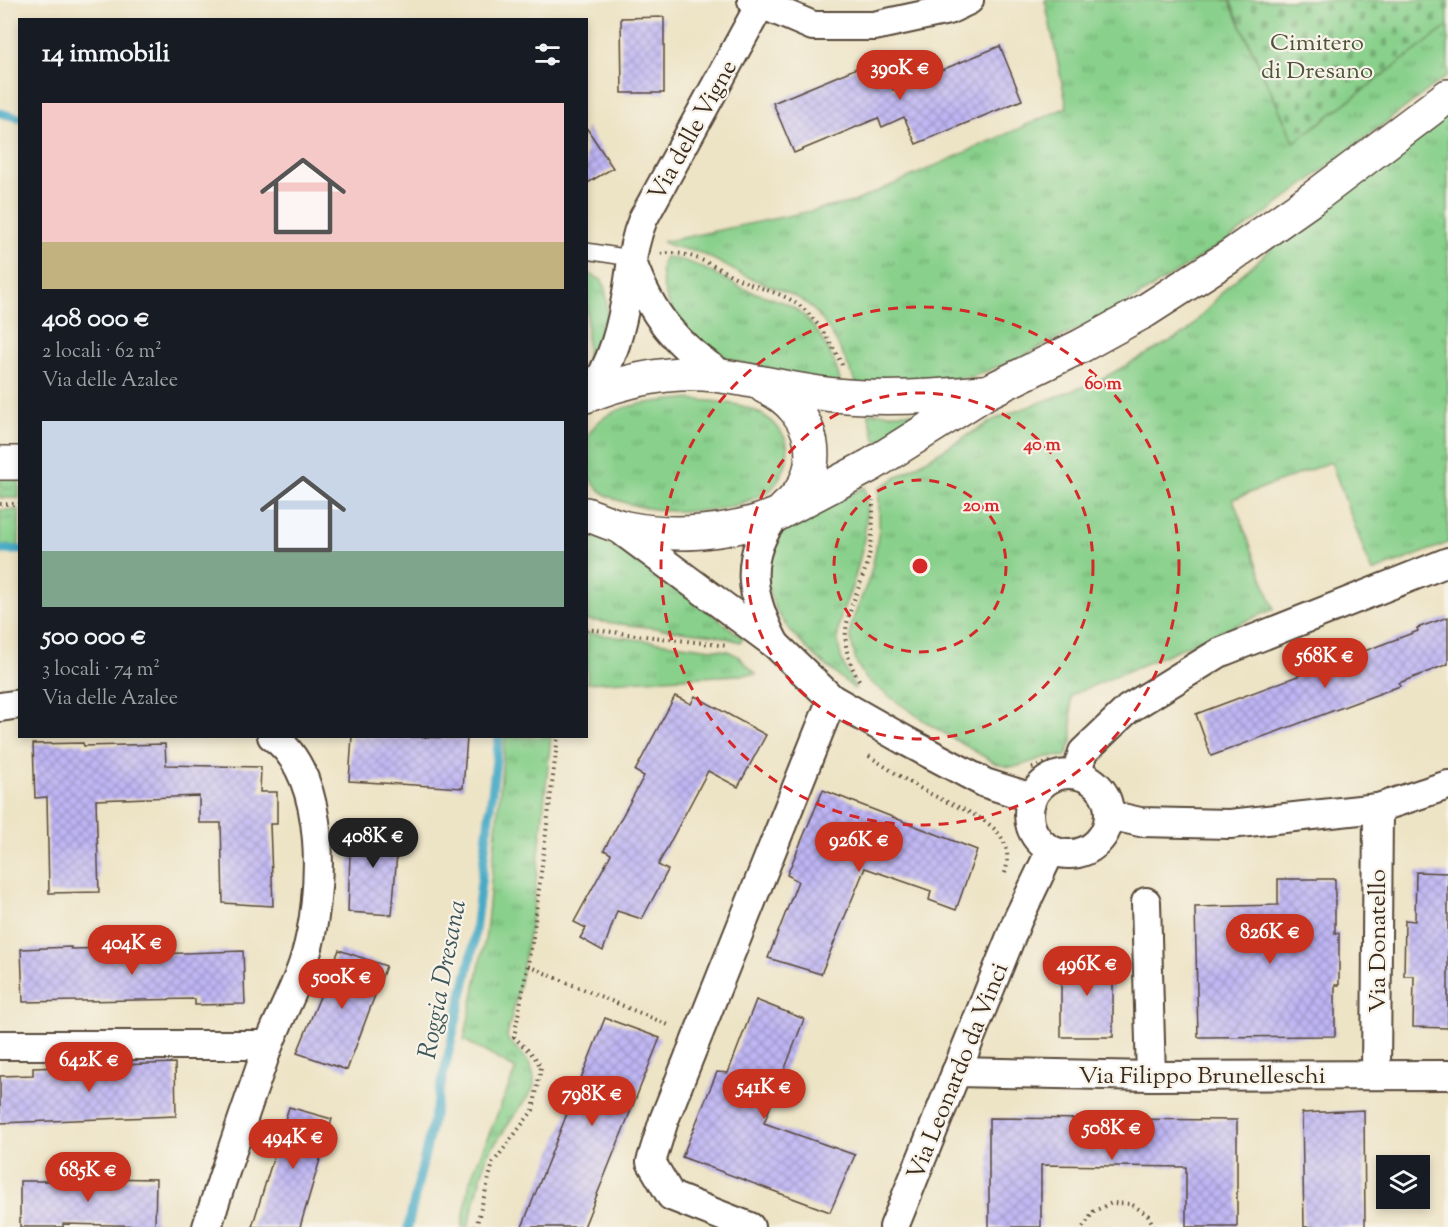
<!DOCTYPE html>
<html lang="it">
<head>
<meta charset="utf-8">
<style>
	:root { --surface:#171b24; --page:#242831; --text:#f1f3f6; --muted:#9ea1a6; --accent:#c8321e }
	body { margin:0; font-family:"Sorts Mill Goudy",serif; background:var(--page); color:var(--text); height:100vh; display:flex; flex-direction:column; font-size:22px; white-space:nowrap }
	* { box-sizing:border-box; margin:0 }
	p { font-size:20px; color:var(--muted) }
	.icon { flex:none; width:33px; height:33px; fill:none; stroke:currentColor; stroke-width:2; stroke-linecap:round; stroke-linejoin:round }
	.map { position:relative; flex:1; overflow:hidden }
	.panel { position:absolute; left:18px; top:18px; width:570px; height:720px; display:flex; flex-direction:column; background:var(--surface); border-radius:0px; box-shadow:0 3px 9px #0003 }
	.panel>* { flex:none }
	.buttons { position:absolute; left:1376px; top:1155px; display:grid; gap:12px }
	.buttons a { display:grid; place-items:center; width:54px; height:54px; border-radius:0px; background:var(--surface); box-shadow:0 3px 9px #0003; font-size:30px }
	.price { position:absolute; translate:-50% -51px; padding:0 14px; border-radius:21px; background:var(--accent); color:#fff; font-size:20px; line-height:39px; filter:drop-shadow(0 2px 3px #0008) }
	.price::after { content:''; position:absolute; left:50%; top:36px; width:18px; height:14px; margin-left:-9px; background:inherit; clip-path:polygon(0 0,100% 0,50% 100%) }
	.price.selected { background:#222; color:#fff }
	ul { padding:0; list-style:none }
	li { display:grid; align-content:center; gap:12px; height:318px; padding:0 24px }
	li span { display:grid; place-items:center; height:186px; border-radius:0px; color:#555 }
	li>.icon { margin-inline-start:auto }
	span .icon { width:108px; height:108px; fill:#fffc; stroke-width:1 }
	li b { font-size:26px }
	h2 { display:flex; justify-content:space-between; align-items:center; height:72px; padding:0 24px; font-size:26px }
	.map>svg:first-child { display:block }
	.grass { fill:url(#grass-tufts); stroke:#627d54; stroke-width:1.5 }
	.cemetery { fill:url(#cemetery-stones); stroke:#627d54; stroke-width:1.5 }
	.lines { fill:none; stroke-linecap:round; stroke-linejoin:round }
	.stream { stroke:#46aac6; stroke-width:9 }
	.building { fill:url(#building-cross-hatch) }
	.service-casing { stroke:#564637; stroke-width:18 }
	.minor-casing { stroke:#564637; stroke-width:32 }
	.tertiary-casing { stroke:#564637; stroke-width:36 }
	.path { stroke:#564637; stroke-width:4; stroke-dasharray:1.5 4.5; stroke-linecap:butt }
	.service { stroke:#fff; stroke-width:15 }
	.minor { stroke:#fff; stroke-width:28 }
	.tertiary { stroke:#fff; stroke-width:33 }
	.ring { fill:none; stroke:#d62828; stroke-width:3; stroke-dasharray:10 8 }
	.labels { text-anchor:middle; stroke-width:4.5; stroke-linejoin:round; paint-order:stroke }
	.park-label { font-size:24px; fill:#4e5439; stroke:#f7f3e8 }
	.street-label { font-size:24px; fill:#3b2a1e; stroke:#f7f3e8 }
	.water-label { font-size:26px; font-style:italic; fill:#3f5759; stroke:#f7f3e8 }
	.centre { fill:#d62828; stroke:#f7f3e8; stroke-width:3 }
	.ring-label { font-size:18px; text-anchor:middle; font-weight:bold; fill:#d62828; stroke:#f7f3e8; stroke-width:4.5; stroke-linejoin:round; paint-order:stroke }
</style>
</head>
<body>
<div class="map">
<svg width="1448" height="1227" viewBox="0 0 1448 1227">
	<defs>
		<pattern id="grass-tufts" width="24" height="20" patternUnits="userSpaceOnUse" patternTransform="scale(1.5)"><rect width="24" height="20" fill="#88d08b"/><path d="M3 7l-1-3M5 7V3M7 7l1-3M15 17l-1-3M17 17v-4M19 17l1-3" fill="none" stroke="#70a971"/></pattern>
		<pattern id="cemetery-stones" width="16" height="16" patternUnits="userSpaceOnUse" patternTransform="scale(1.5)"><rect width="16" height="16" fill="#88d08b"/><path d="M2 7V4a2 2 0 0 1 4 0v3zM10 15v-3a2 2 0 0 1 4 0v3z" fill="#70a971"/></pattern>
		<pattern id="building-cross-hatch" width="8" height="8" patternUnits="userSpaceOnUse" patternTransform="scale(1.5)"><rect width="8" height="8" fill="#beb5f4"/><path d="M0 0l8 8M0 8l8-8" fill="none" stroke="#9c93c5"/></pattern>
	</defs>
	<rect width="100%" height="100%" fill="#f7f3e8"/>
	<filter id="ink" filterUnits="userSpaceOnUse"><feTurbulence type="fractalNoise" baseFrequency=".0167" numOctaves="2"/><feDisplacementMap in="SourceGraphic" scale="12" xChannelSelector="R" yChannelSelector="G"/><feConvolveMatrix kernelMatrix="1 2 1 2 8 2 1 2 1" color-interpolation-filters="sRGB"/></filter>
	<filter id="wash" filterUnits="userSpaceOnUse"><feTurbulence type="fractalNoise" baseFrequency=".008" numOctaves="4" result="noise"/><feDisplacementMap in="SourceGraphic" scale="24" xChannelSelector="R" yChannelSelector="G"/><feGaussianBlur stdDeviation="1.35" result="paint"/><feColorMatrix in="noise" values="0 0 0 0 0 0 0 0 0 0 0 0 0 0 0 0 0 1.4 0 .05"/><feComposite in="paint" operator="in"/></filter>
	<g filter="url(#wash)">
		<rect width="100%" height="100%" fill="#ede3c5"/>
		<g class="grass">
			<path d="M1045,0H1229L1294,142L1448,26V75L1272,209L1226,241L1117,310L1013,361L971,377L857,386C846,359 827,317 803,301C786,290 766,285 748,277C732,270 718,261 703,254C690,248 674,250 663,242L854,202L1067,107Z"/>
			<path d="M1448,113V543L1372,572L1331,462L1233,499L1274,609L1071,695L1072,741L1066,756C1060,757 1053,756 1047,757C1025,762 1018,772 995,763L932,726L893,699L866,679L856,662L850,637L851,624L870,576L875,554L879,529V488L995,419L1096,382L1187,332L1228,286L1287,236Z"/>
			<path d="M665,257C694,260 716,275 742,288C756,294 771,297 785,303C813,316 835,355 841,385C777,371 687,367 665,293C662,283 659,266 665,257Z"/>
			<path d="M587,273L602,280C609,293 608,327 603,341C598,353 592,365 587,376Z"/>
			<path d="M684,399C722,402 764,401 785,438C789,446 788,461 784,469C780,477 775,486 769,492C765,495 757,497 752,499C713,517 649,514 610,497C602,494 591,482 587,474C585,470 586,462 586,456C586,451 585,443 587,438C602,403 652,402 684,399Z"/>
			<path d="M868,413H915L916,420L878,442L875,439Z"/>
			<rect x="0" y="478" width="19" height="20"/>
			<path d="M865,487C870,521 862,554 852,587C846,603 838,619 838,636C838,654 846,673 856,688L854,689C816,656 754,615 770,557C773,544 778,535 788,527Z"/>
			<rect x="0" y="510" width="19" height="36"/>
			<path d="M586,532C645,557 693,600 743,638L741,642L715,635L587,620Z"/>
			<path d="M587,633L728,651L738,656L756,674L587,683Z"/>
			<path d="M505,737H551L533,911L520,982L507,1036L508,1040C523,1054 538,1067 533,1089L487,1155L468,1227H462L470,1180L516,1069L464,1040L486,934Z"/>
		</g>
		<path class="cemetery" d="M1230,0H1448V26L1294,142Z"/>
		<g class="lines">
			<g class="stream">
				<path d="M0,113L20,118"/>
				<path d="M0,550H20"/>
				<path d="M408,1227L473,948L499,736"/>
			</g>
		</g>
		<g id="blocks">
			<g class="building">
				<path d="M664,17V93H622L621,18Z"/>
				<path d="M1000,46L1022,100L916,144L904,117L882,127L878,118L794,153L773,103L857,68L861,77L885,68L893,90Z"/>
				<path d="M586,127L613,168L586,184Z"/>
				<path d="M1448,617V664L1399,683L1400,686L1211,756L1196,714L1418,631L1417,628Z"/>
				<path d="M675,696L691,704L695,696L766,735L738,787L708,771L658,865L668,870L642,919L617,911L603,951L580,938L586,928L574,922L611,854L604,850L644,776L635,771Z"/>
				<path d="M352,736L467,738L463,788L349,781Z"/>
				<path d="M83,743L84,746L165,744L166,765L261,767L260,792H277V824H270L273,906L223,903L221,823H199V796L96,800L99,892L49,893L47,797L35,798L33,744Z"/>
				<path d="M823,790L977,850L956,910L929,900L931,891L865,868L821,974L768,958L798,881L787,875Z"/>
				<path d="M351,825L399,828L392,915L348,912Z"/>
				<path d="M1416,872L1448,873V1028L1413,1027L1414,976H1404L1405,920L1415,921Z"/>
				<path d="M1278,879H1335V933H1339V985H1335V1036L1198,1037L1195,907L1278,905Z"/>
				<path d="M71,947V949L156,947V954L243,951L245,1004L195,1005V999L23,1002L21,949Z"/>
				<path d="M339,950L386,966L347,1070L297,1053Z"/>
				<path d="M1069,956H1104V961H1113V1037H1061V961H1069Z"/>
				<path d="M756,1000L804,1019L764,1123L855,1155L830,1212L682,1157L717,1072L728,1073Z"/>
				<path d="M605,1018L660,1038L584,1227H522Z"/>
				<path d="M175,1063L176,1116L0,1123V1076L33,1075V1068Z"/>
				<path d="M289,1107L332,1119L300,1227H252Z"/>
				<path d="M1364,1110L1365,1227H1304L1302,1113Z"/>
				<path d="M989,1118L1237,1120V1227H1186V1167L1041,1165V1227H989Z"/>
				<path d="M94,1178L156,1179L155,1226L63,1224V1227H20V1181H94Z"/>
			</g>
		</g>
	</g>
	<g filter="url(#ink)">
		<use href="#blocks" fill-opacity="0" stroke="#564637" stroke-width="1.5"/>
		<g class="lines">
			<defs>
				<path id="service" d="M586,251L631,258"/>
				<g id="minor">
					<path d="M752,0L813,26H874L948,10L969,0"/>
					<path d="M632,262C651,315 677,346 724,376"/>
					<path d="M589,395C613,365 622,325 628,287C632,262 633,243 643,219L760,5"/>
					<path d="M614,525L776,645L832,699L906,741L985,783L1032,798"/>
					<path d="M775,644C751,598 742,558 776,515"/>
					<path d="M0,707L20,704"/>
					<path d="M1076,774L1083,752L1128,709L1219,653L1448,562"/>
					<circle cx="1069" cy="814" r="40"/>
					<path d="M1109,815L1140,822L1230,824L1378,808L1448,785"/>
					<path d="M1146,902L1151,1076"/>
					<path d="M0,1045H268"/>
					<path d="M956,1072L1151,1076L1448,1075"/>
					<path d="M1376,1075L1378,808"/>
					<path d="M207,1227C225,1169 245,1112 265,1055C276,1022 295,992 305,958C323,899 330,776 272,736"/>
					<path d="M750,1227L671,1196L651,1162L664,1120L832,699"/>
					<path d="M894,1227L1018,919L1051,850"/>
				</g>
				<g id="tertiary">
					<path d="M765,387C815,409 830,471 785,508"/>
					<path d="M586,396C624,381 662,372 703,374C747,377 791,391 835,395C884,400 933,397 982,392"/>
					<path d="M0,463H20"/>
					<path d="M586,514C600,519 612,525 626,528C675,538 730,533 776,515L871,465L987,392L1081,346L1145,311L1232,255L1313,198L1448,96"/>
				</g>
			</defs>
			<use href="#service" class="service-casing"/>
			<use href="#minor" class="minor-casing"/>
			<use href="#tertiary" class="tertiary-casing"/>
			<g class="path">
				<path d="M661,254C693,248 720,272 748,283C767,291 790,295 806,311C821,326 833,346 842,365"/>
				<path d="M0,504H20"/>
				<path d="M586,629L728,646"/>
				<path d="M859,680C829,631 857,604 869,556C873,538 873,518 873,500"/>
				<path d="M869,756C889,769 908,782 929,793C963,812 1022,824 1004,876"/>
				<path d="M1032,768L1050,762"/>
				<path d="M528,966L671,1026"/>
				<path d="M476,1227L493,1163L533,1110L541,1067L534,1056L514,1037L533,937L558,736"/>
				<path d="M1083,1227L1094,1211L1112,1203L1131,1204L1148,1215L1154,1227"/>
			</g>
			<use href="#service" class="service"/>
			<use href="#minor" class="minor"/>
			<use href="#tertiary" class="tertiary"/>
		</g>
	</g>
	<g class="ring">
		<circle cx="920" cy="566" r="86"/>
		<circle cx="920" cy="566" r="173"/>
		<circle cx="920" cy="566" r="259"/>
	</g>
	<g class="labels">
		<g class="park-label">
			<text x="1317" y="50">Cimitero<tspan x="1317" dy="28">di Dresano</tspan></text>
		</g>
		<g class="street-label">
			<text transform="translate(692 130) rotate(-61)" y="8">Via delle Vigne</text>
			<text transform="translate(1377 941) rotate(-90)" y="8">Via Donatello</text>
			<text transform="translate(957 1071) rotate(-68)" y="8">Via Leonardo da Vinci</text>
			<text x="1202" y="1083">Via Filippo Brunelleschi</text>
		</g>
		<g class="water-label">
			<text transform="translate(441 979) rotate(-79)" y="9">Roggia Dresana</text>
		</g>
	</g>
	<circle cx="920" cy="566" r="9" class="centre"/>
	<g class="ring-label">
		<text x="1103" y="389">60 m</text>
		<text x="1042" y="450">40 m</text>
		<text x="981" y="511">20 m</text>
	</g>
</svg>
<div class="buttons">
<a><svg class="icon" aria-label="layers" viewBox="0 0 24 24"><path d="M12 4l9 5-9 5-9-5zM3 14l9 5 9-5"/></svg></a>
</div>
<b class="price" style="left:900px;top:101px">390K €</b>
<b class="price" style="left:1325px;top:689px">568K €</b>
<b class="price selected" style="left:373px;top:869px">408K €</b>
<b class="price" style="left:859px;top:873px">926K €</b>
<b class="price" style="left:1270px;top:965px">826K €</b>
<b class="price" style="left:132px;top:976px">404K €</b>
<b class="price" style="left:1087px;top:997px">496K €</b>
<b class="price" style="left:342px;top:1010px">500K €</b>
<b class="price" style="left:89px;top:1093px">642K €</b>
<b class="price" style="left:764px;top:1120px">541K €</b>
<b class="price" style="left:592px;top:1127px">798K €</b>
<b class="price" style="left:1112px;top:1161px">508K €</b>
<b class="price" style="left:293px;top:1170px">494K €</b>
<b class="price" style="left:88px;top:1203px">685K €</b>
<section class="panel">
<h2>14 immobili<svg class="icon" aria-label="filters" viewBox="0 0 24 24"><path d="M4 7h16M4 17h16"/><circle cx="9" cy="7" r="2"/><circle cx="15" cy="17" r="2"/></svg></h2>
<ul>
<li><span style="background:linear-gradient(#f6c9c9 75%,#c2b280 0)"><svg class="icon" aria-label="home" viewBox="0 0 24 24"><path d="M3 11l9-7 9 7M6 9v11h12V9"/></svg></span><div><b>408 000 €</b><p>2 locali · 62 m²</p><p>Via delle Azalee</p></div></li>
<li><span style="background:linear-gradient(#c9d6e8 70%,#7fa58c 0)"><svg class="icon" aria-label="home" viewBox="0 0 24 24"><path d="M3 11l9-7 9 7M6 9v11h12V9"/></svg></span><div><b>500 000 €</b><p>3 locali · 74 m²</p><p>Via delle Azalee</p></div></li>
</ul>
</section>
</div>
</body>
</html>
